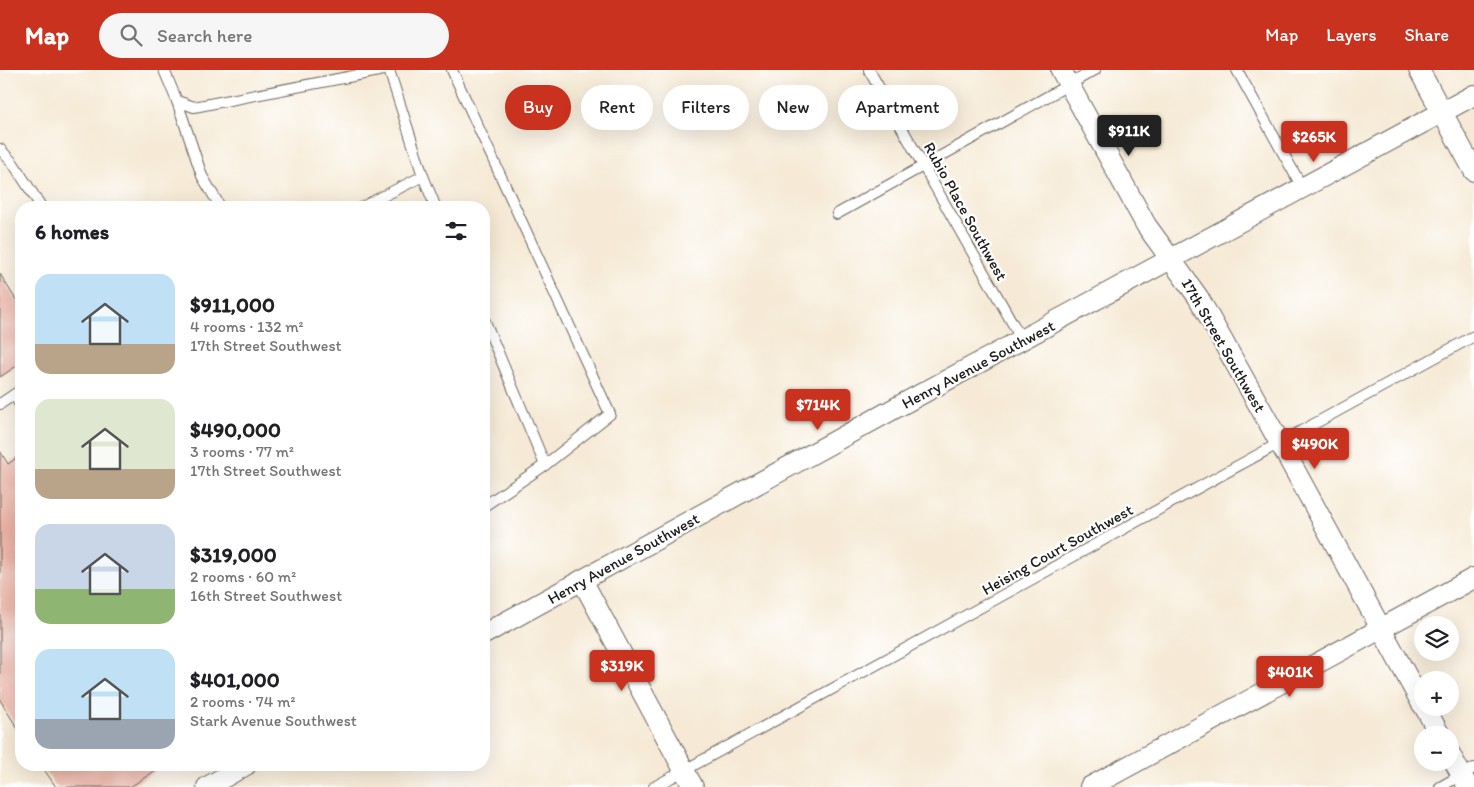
<!DOCTYPE html>
<html lang="en">
<head>
<meta charset="utf-8">
<style>
	:root { --surface:#fff; --page:#f6f6f6; --text:#202124; --muted:#757577; --accent:#c8321e }
	body { margin:0; font-family:Itim,sans-serif; background:var(--page); color:var(--text); height:100vh; display:flex; flex-direction:column; font-size:19px; white-space:nowrap }
	* { box-sizing:border-box; margin:0 }
	p { font-size:16px; color:var(--muted) }
	.icon { flex:none; width:28px; height:28px; fill:none; stroke:currentColor; stroke-width:2; stroke-linecap:round; stroke-linejoin:round }
	.map { position:relative; flex:1; overflow:hidden }
	.details { position:absolute; left:15px; top:131px; width:475px; height:570px; display:flex; flex-direction:column; background:var(--surface); border-radius:20px; box-shadow:0 5px 20px #0002 }
	.details>* { flex:none }
	.banner { position:absolute; left:505px; top:15px; width:475px; height:45px; display:flex; gap:10px }
	.tools { position:absolute; left:1414px; top:546px; display:grid; gap:10px }
	.tools a { display:grid; place-items:center; width:45px; height:45px; border-radius:50%; background:var(--surface); box-shadow:0 5px 20px #0002; font-size:25px }
	.price { position:absolute; translate:-50% -42px; padding:0 11px; border-radius:5px; background:var(--accent); color:#fff; font-size:16px; line-height:32px; filter:drop-shadow(0 1px 2px #0008) }
	.price::after { content:''; position:absolute; left:50%; top:30px; width:15px; height:11px; margin-left:-8px; background:inherit; clip-path:polygon(0 0,100% 0,50% 100%) }
	.price.current { background:#222; color:#fff }
	ul { padding:0; list-style:none }
	li { display:flex; align-items:center; gap:15px; height:125px; padding:0 20px }
	li span { display:grid; place-items:center; flex:none; width:140px; height:100px; border-radius:15px; color:#555 }
	li>.icon { margin-inline-start:auto }
	span .icon { width:60px; height:60px; fill:#fffc; stroke-width:1 }
	li b { font-size:21px }
	h2 { display:flex; justify-content:space-between; align-items:center; height:60px; padding:0 20px; font-size:21px }
	.pill { padding:0 18px; border-radius:22px; background:var(--surface); box-shadow:0 5px 20px #0002; font-size:18px; line-height:45px }
	.pill.current { background:var(--accent); color:#fff }
	header { display:flex; align-items:center; gap:30px; box-sizing:border-box; height:70px; padding:0 25px; background:var(--accent); color:#fff }
	header strong { font-size:24px }
	nav { display:flex; gap:28px; margin-inline-start:auto; font-size:18px }
	.search { width:350px; height:45px; background:var(--page); display:flex; align-items:center; gap:12px; box-sizing:border-box; padding:0 18px; border-radius:28px; color:var(--muted); font-size:19px }
	.map>svg:first-child { display:block }
	.building { fill:#eab1a3 }
	.lines { fill:none; stroke-linecap:round; stroke-linejoin:round }
	.lane-casing { stroke:#68645d; stroke-width:12 }
	.street-casing { stroke:#68645d; stroke-width:22 }
	.lane { stroke:#fff; stroke-width:10 }
	.street { stroke:#fff; stroke-width:20 }
	.labels { text-anchor:middle; stroke-width:4.5; stroke-linejoin:round; paint-order:stroke }
	.street-label { font-size:16px; fill:#1c1c1c; stroke:#fff }
</style>
</head>
<body>
<header>
<strong>Map</strong>
<div class="search"><svg class="icon" aria-label="search" viewBox="0 0 24 24"><circle cx="10" cy="10" r="6"/><path d="M15 15l6 6"/></svg>Search here</div>
<nav><a>Map</a><a>Layers</a><a>Share</a></nav>
</header>
<div class="map">
<svg width="1474" height="717" viewBox="0 0 1474 717">
	<rect width="100%" height="100%" fill="#fff"/>
	<filter id="ink" filterUnits="userSpaceOnUse"><feTurbulence type="fractalNoise" baseFrequency=".02" numOctaves="2"/><feDisplacementMap in="SourceGraphic" scale="10" xChannelSelector="R" yChannelSelector="G"/><feConvolveMatrix kernelMatrix="1 2 1 2 8 2 1 2 1" color-interpolation-filters="sRGB"/></filter>
	<filter id="wash" filterUnits="userSpaceOnUse"><feTurbulence type="fractalNoise" baseFrequency=".0096" numOctaves="4" result="noise"/><feDisplacementMap in="SourceGraphic" scale="20" xChannelSelector="R" yChannelSelector="G"/><feGaussianBlur stdDeviation="1.12" result="paint"/><feColorMatrix in="noise" values="0 0 0 0 0 0 0 0 0 0 0 0 0 0 0 0 0 1.4 0 .05"/><feComposite in="paint" operator="in"/></filter>
	<g filter="url(#wash)">
		<rect width="100%" height="100%" fill="#f6ead6"/>
		<g id="blocks">
			<g class="building">
				<path d="M0,204L21,238V293L0,307Z"/>
				<path d="M0,381L8,394L18,387L21,391V664L0,630Z"/>
				<path d="M41,695H164L130,717H56Z"/>
			</g>
		</g>
	</g>
	<g filter="url(#ink)">
		<use href="#blocks" fill-opacity="0" stroke="#68645d" stroke-width="1"/>
		<g class="lines">
			<defs>
				<g id="lane">
					<path d="M164,0L177,31L194,37L384,0"/>
					<path d="M389,0L423,106L436,138"/>
					<path d="M452,0L610,344L545,395L484,436"/>
					<path d="M869,0L1022,270"/>
					<path d="M1237,0L1303,119"/>
					<path d="M177,31L202,106L221,138"/>
					<path d="M0,79L13,93L42,138"/>
					<path d="M360,138L423,106"/>
					<path d="M837,144L1095,0"/>
					<path d="M484,249L545,395"/>
					<path d="M14,325L21,336"/>
					<path d="M0,334L21,320"/>
					<path d="M654,717L1474,266"/>
					<path d="M1440,717L1474,698"/>
				</g>
				<g id="street">
					<path d="M1061,0L1146,155L1198,227L1280,373L1422,634"/>
					<path d="M1419,0L1474,101"/>
					<path d="M582,510L693,717"/>
					<path d="M484,564L899,336L1474,25"/>
					<path d="M1425,638L1440,665"/>
					<path d="M1450,684L1468,717"/>
					<path d="M207,717L246,695"/>
					<path d="M1090,717L1474,508"/>
				</g>
			</defs>
			<use href="#lane" class="lane-casing"/>
			<use href="#street" class="street-casing"/>
			<use href="#lane" class="lane"/>
			<use href="#street" class="street"/>
		</g>
	</g>
	<g class="labels">
		<g class="street-label">
			<text transform="translate(966 141) rotate(61)" y="6">Rubio Place Southwest</text>
			<text transform="translate(1224 275) rotate(60)" y="6">17th Street Southwest</text>
			<text transform="translate(978 294) rotate(-28)" y="6">Henry Avenue Southwest</text>
			<text transform="translate(1057 479) rotate(-29)" y="6">Heising Court Southwest</text>
			<text transform="translate(623 488) rotate(-29)" y="6">Henry Avenue Southwest</text>
		</g>
	</g>
</svg>
<div class="tools">
<a><svg class="icon" aria-label="layers" viewBox="0 0 24 24"><path d="M12 4l9 5-9 5-9-5zM3 14l9 5 9-5"/></svg></a>
<a>+</a>
<a>−</a>
</div>
<b class="price current" style="left:1129px;top:87px">$911K</b>
<b class="price" style="left:1314px;top:93px">$265K</b>
<b class="price" style="left:818px;top:361px">$714K</b>
<b class="price" style="left:1315px;top:400px">$490K</b>
<b class="price" style="left:622px;top:622px">$319K</b>
<b class="price" style="left:1290px;top:628px">$401K</b>
<div class="banner">
<a class="pill current">Buy</a>
<a class="pill">Rent</a>
<a class="pill">Filters</a>
<a class="pill">New</a>
<a class="pill">Apartment</a>
</div>
<section class="details">
<h2>6 homes<svg class="icon" aria-label="filters" viewBox="0 0 24 24"><path d="M4 7h16M4 17h16"/><circle cx="9" cy="7" r="2"/><circle cx="15" cy="17" r="2"/></svg></h2>
<ul>
<li><span style="background:linear-gradient(#bfe0f5 70%,#b9a48a 0)"><svg class="icon" aria-label="home" viewBox="0 0 24 24"><path d="M3 11l9-7 9 7M6 9v11h12V9"/></svg></span><div><b>$911,000</b><p>4 rooms · 132 m²</p><p>17th Street Southwest</p></div></li>
<li><span style="background:linear-gradient(#dfe7d0 70%,#b9a48a 0)"><svg class="icon" aria-label="home" viewBox="0 0 24 24"><path d="M3 11l9-7 9 7M6 9v11h12V9"/></svg></span><div><b>$490,000</b><p>3 rooms · 77 m²</p><p>17th Street Southwest</p></div></li>
<li><span style="background:linear-gradient(#c9d6e8 65%,#8fb573 0)"><svg class="icon" aria-label="home" viewBox="0 0 24 24"><path d="M3 11l9-7 9 7M6 9v11h12V9"/></svg></span><div><b>$319,000</b><p>2 rooms · 60 m²</p><p>16th Street Southwest</p></div></li>
<li><span style="background:linear-gradient(#bfe0f5 70%,#9aa5b1 0)"><svg class="icon" aria-label="home" viewBox="0 0 24 24"><path d="M3 11l9-7 9 7M6 9v11h12V9"/></svg></span><div><b>$401,000</b><p>2 rooms · 74 m²</p><p>Stark Avenue Southwest</p></div></li>
</ul>
</section>
</div>
</body>
</html>
